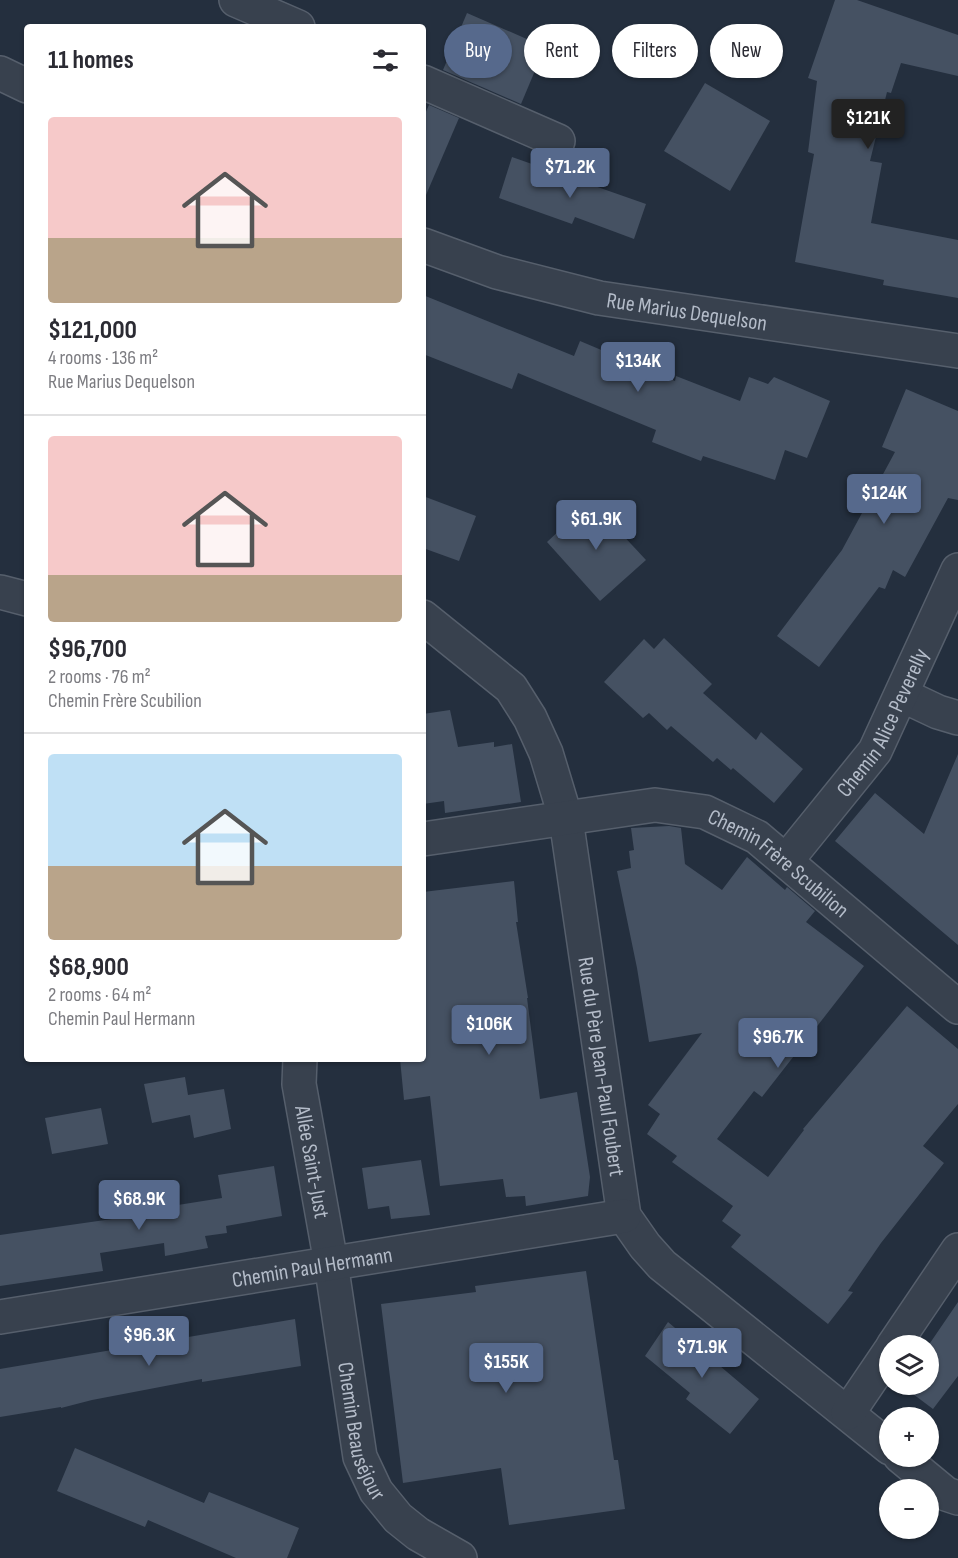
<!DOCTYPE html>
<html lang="en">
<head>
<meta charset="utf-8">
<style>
	:root { --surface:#fff; --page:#f2f2f3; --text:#2b2b33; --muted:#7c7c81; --line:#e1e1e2; --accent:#56698c }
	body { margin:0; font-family:"Sofia Sans Condensed",sans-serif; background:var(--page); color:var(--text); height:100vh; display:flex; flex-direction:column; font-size:22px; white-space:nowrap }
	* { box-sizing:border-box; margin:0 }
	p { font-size:20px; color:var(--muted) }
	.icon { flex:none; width:33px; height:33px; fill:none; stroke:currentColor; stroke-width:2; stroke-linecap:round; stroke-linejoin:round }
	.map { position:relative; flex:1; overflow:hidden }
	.panel { position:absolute; left:24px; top:24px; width:402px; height:1038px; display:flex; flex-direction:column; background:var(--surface); border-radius:6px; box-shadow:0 2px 4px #0004 }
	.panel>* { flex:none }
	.hud { position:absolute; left:444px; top:24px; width:423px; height:54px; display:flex; gap:12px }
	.buttons { position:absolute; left:879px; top:1335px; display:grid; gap:12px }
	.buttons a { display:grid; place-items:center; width:60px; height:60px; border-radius:50%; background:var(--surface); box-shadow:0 2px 4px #0004; font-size:30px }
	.price { position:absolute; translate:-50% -51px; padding:0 14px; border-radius:6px; background:var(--accent); color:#fff; font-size:20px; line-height:39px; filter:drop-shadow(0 2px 3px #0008) }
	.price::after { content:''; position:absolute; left:50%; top:36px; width:18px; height:14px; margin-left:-9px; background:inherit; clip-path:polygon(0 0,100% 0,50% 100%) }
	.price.selected { background:#222; color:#fff }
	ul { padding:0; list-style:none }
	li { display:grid; align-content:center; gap:12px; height:318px; padding:0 24px }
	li+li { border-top:2px solid var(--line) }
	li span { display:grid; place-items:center; height:186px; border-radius:6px; color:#555 }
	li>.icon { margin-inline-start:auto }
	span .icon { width:108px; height:108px; fill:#fffc; stroke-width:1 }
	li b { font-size:26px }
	h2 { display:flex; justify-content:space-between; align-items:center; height:72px; padding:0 24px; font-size:26px }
	.tag { padding:0 21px; border-radius:27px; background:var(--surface); box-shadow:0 2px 4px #0004; font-size:21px; line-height:54px }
	.tag.selected { background:var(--accent); color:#fff }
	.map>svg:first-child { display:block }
	.building { fill:#455162 }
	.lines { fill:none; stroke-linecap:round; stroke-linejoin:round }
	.minor-casing { stroke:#565f6c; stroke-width:36 }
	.minor { stroke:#38414e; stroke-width:33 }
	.labels { text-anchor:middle; stroke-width:5; stroke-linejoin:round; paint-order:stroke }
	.street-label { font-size:22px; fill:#b4bcc9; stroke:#1d2633 }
</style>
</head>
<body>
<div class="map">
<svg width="958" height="1558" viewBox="0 0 958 1558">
	<rect width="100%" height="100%" fill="#242f3e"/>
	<g class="building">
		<path d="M835,0H857L958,35V76L901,63L891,93L887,92L870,161L882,163L871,223L958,240V298L883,285L884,280L795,262L814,154L808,152L817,81L808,78Z"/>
		<path d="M467,13L545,47L521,104L443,70Z"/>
		<path d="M705,83L770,121L730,191L664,151Z"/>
		<path d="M429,105L459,118L423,202V118Z"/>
		<path d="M512,157L646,204L634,239L575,217L572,224L499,198Z"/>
		<path d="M423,295L574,356L580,341L675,381L676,376L740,401L749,377L768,384L774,377L830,401L807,458L785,450L775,480L703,456L701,461L652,442L656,430L518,373L512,389L423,354Z"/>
		<path d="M906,389L958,411V500L948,498L905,577L893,570L885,589L879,587L819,667L777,636L842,550L895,452L882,447Z"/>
		<path d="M423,496L476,516L459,561L423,548Z"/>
		<path d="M591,501L646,560L600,601L547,542Z"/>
		<path d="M664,638L712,684L703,693L756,740L761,732L803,769L774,803L733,768L731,770L717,758L713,762L671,726L667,730L649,713L643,718L604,682L644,639L654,649Z"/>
		<path d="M450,710L458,747L494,742V747L512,744L521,802L445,813L444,801L423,804V714Z"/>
		<path d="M958,754V945L835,841L875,793L924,834Z"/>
		<path d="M669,826L681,828L685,864L722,890L747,857L785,890L787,887L815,911L806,922L864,966L762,1097L754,1091L717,1139L768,1177L804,1130L803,1129L907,1006L958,1049V1104L923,1146L944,1163L881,1243L848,1291L853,1292L828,1324L731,1247L741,1235L722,1221L733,1206L672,1162L677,1156L647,1134L660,1114L648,1105L702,1033L649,1042L637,968L617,871L631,868L629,851L634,850L631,828Z"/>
		<path d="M514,881L518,922H516L528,998H527L540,1099L577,1092L590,1177L588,1196L526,1206L525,1196L506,1197L503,1179L440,1186L430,1096L404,1100L400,1059H423V892Z"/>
		<path d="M185,1077L188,1095L224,1089L231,1129L194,1138L190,1115L152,1123L144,1084Z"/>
		<path d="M101,1108L108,1144L52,1154L45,1118Z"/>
		<path d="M421,1160L430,1215L391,1219L389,1206L368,1209L362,1168Z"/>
		<path d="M274,1166L282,1216L226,1226L227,1233L205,1236L208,1248L165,1256L164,1243L100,1253L103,1271L0,1286V1235L140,1215V1211L222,1198L218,1175Z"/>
		<path d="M586,1271L614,1460H618L625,1509L509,1525L501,1468L403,1483L381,1304L476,1292L475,1286Z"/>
		<path d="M958,1302V1376L933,1409L901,1385L928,1384V1346Z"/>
		<path d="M295,1319L301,1366L202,1382V1379L92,1400L61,1408V1407L0,1417V1369Z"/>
		<path d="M668,1322L759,1399L730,1434L686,1399L690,1393L645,1356Z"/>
		<path d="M75,1448L204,1503L209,1492L299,1528L287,1558H236L148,1520L145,1527L57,1491Z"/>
	</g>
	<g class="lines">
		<defs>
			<g id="minor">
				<path d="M236,0L298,27"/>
				<path d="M0,73L27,86"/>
				<path d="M423,82L558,141"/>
				<path id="s1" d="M423,245L497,272L599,298L958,351"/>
				<path d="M0,592L27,599"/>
				<path id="s2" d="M423,617L511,688L530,718L546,753L566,819L624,1216L645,1246L662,1265L890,1448"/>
				<path d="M902,695L938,712L958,718"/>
				<path id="s3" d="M423,839L655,805L705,812L757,837L958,1007"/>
				<path id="s4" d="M786,861L875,751L958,570"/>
				<path id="s5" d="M300,1059L299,1084L331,1263L360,1457L376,1491L398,1518L418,1534L460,1558"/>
				<path id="s6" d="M0,1317L624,1216"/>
				<path d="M893,1346L958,1250"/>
				<path d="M848,1413L890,1351"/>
				<path d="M900,1456L946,1494L958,1498"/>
			</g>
		</defs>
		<use href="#minor" class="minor-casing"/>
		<use href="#minor" class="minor"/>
	</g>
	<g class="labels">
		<g class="street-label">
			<text dy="8" stroke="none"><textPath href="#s1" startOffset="273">Rue Marius Dequelson</textPath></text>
			<text dy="8" stroke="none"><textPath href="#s4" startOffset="170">Chemin Alice Peverelly</textPath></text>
			<text dy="8" stroke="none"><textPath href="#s3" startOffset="375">Chemin Frère Scubilion</textPath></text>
			<text dy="8" stroke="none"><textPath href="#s2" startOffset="506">Rue du Père Jean-Paul Foubert</textPath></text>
			<text dy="8" stroke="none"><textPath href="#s5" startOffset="104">Allée Saint-Just</textPath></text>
			<text dy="8" stroke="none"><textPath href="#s6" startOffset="316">Chemin Paul Hermann</textPath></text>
			<text dy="8" stroke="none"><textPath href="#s5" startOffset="378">Chemin Beauséjour</textPath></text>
		</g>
	</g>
</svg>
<div class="buttons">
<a><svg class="icon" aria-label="layers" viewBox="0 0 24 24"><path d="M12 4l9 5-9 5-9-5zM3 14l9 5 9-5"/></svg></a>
<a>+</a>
<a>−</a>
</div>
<b class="price selected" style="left:868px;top:150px">$121K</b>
<b class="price" style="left:570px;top:199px">$71.2K</b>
<b class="price" style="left:638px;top:393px">$134K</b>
<b class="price" style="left:884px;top:525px">$124K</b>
<b class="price" style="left:596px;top:551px">$61.9K</b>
<b class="price" style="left:489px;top:1056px">$106K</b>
<b class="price" style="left:778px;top:1069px">$96.7K</b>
<b class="price" style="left:139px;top:1231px">$68.9K</b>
<b class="price" style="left:149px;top:1367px">$96.3K</b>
<b class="price" style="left:702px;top:1379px">$71.9K</b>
<b class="price" style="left:506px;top:1394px">$155K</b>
<div class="hud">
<a class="tag selected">Buy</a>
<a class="tag">Rent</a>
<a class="tag">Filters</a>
<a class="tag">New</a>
</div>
<section class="panel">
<h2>11 homes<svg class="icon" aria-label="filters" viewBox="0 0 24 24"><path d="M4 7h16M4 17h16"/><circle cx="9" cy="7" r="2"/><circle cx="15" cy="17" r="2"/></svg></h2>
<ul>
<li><span style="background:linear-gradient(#f6c9c9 65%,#b9a48a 0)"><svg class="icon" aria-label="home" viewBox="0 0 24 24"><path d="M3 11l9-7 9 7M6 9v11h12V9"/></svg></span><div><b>$121,000</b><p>4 rooms · 136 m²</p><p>Rue Marius Dequelson</p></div></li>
<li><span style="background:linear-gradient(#f6c9c9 75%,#b9a48a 0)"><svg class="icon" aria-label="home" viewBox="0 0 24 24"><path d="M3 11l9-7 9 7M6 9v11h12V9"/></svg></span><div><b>$96,700</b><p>2 rooms · 76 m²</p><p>Chemin Frère Scubilion</p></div></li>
<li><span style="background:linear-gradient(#bfe0f5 60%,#b9a48a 0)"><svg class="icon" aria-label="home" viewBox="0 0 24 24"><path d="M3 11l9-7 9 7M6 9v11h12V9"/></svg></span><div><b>$68,900</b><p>2 rooms · 64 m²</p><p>Chemin Paul Hermann</p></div></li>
</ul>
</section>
</div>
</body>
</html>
